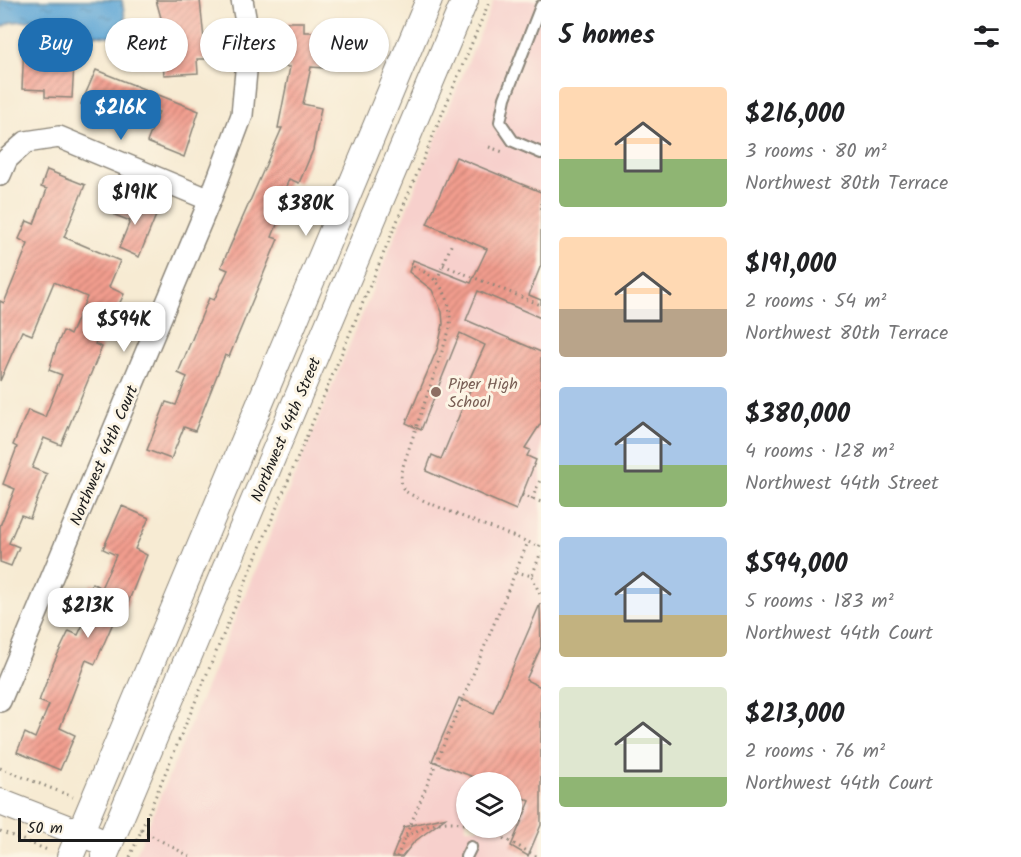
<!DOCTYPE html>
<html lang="en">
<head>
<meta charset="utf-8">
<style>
	:root { --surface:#fff; --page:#f2f2f2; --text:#202124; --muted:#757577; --accent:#1f6fb2 }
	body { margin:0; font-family:Kalam,sans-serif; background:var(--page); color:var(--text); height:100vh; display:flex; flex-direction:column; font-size:22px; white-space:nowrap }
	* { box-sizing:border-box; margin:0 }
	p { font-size:20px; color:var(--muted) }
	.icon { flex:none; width:33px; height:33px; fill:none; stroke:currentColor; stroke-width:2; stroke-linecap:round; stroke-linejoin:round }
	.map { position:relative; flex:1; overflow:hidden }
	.panel { display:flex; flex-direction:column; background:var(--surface); width:480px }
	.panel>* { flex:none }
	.guide { position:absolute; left:18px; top:18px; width:432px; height:54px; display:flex; gap:12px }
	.controls { position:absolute; left:456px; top:772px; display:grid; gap:12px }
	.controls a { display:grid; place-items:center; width:66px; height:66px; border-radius:50%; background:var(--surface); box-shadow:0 2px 4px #0004; font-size:30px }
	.scale { position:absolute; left:18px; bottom:15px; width:132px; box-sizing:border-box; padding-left:6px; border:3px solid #1c1c1c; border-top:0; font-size:16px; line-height:21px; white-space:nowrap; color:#1c1c1c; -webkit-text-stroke:4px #fcf5e5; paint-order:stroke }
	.price { position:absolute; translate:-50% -51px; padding:0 14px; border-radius:12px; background:#fff; color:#222; font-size:20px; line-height:39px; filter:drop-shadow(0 2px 3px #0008) }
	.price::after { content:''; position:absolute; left:50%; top:36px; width:18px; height:14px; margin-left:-9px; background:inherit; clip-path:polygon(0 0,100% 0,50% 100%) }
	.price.current { background:var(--accent); color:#fff }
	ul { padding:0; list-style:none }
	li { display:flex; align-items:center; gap:18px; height:150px; padding:0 18px }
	li span { display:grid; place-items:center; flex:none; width:168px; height:120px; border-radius:6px; color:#555 }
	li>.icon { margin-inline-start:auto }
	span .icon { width:72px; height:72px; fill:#fffc; stroke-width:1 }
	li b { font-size:26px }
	h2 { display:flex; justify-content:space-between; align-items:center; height:72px; padding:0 18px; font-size:26px }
	.tag { padding:0 21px; border-radius:27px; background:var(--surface); box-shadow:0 2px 4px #0004; font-size:21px; line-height:54px }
	.tag.current { background:var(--accent); color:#fff }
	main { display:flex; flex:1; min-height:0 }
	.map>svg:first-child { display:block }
	.built { fill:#f7d0cc; fill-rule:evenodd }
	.water { fill:url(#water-ripples); stroke:#3e6279; stroke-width:1.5 }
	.building { fill:url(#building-hatch) }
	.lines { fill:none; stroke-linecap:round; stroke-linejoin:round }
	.service-casing { stroke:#8a8478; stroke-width:14 }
	.minor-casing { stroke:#8a8478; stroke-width:24 }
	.tertiary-casing { stroke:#8a8478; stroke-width:28 }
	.path { stroke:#8a8478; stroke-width:3; stroke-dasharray:1.5 4.5; stroke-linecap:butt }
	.service { stroke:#fff; stroke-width:10 }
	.minor { stroke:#fff; stroke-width:21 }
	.tertiary { stroke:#fff; stroke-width:26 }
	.education-dot { fill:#8d6e63; stroke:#fcf5e5; stroke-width:2 }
	.labels { text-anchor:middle; stroke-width:6; stroke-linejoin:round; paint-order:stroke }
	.education-label { font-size:16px; fill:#785e54; stroke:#fcf5e5; text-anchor:start }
	.street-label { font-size:16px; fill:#1c1c1c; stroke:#fcf5e5 }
</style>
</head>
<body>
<main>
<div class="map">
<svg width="541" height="857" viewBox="0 0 541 857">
	<defs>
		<pattern id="water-ripples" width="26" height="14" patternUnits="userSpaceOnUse" patternTransform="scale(1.5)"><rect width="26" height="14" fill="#60a7d6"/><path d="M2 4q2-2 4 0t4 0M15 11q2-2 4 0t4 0" fill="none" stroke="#4e87ad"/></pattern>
		<pattern id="building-hatch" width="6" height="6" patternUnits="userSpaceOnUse" patternTransform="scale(1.5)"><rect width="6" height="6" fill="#f29d8e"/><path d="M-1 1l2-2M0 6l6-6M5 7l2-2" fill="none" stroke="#c37f73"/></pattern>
	</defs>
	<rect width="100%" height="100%" fill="#fcf5e5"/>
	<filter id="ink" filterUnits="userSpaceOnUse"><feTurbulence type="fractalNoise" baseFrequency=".0167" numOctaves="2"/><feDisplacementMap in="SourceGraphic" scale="12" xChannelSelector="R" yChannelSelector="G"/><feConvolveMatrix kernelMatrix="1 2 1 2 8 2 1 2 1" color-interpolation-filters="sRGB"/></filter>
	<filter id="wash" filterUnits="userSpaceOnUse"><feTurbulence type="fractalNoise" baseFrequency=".008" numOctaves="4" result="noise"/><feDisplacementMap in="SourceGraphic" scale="24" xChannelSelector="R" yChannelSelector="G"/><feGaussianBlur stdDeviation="1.35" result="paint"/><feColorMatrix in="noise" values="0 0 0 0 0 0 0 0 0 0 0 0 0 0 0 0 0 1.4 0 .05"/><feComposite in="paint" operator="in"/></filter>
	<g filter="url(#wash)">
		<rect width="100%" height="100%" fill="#f7ebd3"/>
		<path class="built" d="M494,0H541V857H135ZM466,783H512V828H466Z"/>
		<path class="water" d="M0,0H122L126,23L116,37L88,34L54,19L11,22L0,28Z"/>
		<g id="blocks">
			<g class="building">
				<path d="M156,0H200L206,59H197L198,73L164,75L161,43H168Z"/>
				<path d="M287,22H304V32H325L324,68L311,67L303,104L321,108L313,150L299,183L289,179L275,215L280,217L272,237L278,239L229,357L225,355L195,431L184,427L171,459L147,450L166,402L176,405L187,377L178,373L209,298L214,300L228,270L221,267L282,128H278L290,67H286Z"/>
				<path d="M24,45L75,48L72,98L45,97V90L22,89Z"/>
				<path d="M96,70L199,111L184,157L147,142L159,112L131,101L122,122L81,104Z"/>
				<path d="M456,157L541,192V265L529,295L541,300V318L478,291L466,320L541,352V423L525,448L530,450L527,456L536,460L516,510L426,471L432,455L441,459L474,380L470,378L485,345L460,333L421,430L406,423L438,347L443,324L442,312L432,290L409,272L413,260L471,283L487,249L427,224Z"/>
				<path d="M47,170L85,185L64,237L120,261L109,287L124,294L116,311L110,308L95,344L102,347L61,445L44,438L32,468L47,474L30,518L21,515L9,543L19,547L11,566L0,562V526L15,489L3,484L17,447L13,445L28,410L45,417L62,375L49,370L57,345L63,331L70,335L87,297L54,282L32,335L22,331L0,381V301L4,303L28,244L19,239L27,221L34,224L47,189L41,187Z"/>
				<path d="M121,199L157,213L139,257L119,248L130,221L115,215Z"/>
				<path d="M122,506L149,518L135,549L147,555L122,618L116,616L95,664L86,660L60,728L75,735L60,770L17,752L25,733L35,738L49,705L39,701L54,662L69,631L78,635L92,605L84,601L92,583L101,588L116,555L103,549Z"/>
				<path d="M540,604L541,647L526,680L541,687V825L528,856L511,846L530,801L512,793V783H489L432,761L459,698L493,713Z"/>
				<path d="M447,817L414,842L402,857H392L404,827Z"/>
			</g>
		</g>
	</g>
	<g filter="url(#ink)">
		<use href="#blocks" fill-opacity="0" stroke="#8a8478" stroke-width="1.5"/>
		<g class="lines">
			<defs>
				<g id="service">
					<path d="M541,6L505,98L500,122L513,141L541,153"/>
					<path d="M466,857L471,847"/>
				</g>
				<g id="minor">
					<path d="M0,175L7,159L26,142L59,137L210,200"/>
					<path d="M0,701L210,200L242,115L249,39L242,0"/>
				</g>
				<g id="tertiary">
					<path d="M0,802L95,839"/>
					<path d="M70,857L429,0"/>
					<path d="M104,857L465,0"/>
				</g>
			</defs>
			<use href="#service" class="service-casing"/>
			<use href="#minor" class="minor-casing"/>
			<use href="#tertiary" class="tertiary-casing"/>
			<g class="path">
				<path d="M489,147L503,152"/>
				<path d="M443,265L541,305"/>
				<path d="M413,266C441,279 452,296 450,328L401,472C401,478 401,486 404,490C410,498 511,535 528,542"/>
				<path d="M437,280L452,243"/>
				<path d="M522,495L541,502"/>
				<path d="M532,499L541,478"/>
				<path d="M516,572L532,576L541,552"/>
				<path d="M532,576L541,597"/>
				<path d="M0,768L73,797"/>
				<path d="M475,828L507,840L538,857"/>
				<path d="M141,830L191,857"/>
				<path d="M0,831L50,851"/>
				<path d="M406,837C423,826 446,817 466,825"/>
				<path d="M130,857L490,0"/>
				<path d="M397,857L528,542L539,547L541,543"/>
			</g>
			<use href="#service" class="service"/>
			<use href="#minor" class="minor"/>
			<use href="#tertiary" class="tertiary"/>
		</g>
	</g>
	<circle class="education-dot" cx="436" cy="392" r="6"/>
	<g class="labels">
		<g class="education-label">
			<text x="448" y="389">Piper High<tspan x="448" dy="18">School</tspan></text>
		</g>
		<g class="street-label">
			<text transform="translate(285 429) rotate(-67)" y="6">Northwest 44th Street</text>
			<text transform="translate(103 455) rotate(-67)" y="6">Northwest 44th Court</text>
		</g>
	</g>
</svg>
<div class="controls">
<a><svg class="icon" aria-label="layers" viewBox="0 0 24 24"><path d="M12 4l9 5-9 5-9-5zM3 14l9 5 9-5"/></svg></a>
</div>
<div class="scale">50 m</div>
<b class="price current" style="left:121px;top:141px">$216K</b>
<b class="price" style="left:135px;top:226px">$191K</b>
<b class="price" style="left:306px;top:237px">$380K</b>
<b class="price" style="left:124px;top:353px">$594K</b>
<b class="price" style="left:88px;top:639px">$213K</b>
<div class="guide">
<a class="tag current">Buy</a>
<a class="tag">Rent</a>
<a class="tag">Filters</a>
<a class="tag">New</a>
</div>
</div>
<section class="panel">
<h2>5 homes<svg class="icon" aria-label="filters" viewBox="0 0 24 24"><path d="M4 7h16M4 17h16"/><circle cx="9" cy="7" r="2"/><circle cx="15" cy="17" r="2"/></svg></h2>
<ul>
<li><span style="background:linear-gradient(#ffd9b3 60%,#8fb573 0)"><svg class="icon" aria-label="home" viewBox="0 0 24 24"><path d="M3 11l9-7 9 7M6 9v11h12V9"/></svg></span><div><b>$216,000</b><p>3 rooms · 80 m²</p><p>Northwest 80th Terrace</p></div></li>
<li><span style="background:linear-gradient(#ffd9b3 60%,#b9a48a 0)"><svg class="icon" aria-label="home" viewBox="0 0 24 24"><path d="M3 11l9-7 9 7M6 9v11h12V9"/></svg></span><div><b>$191,000</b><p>2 rooms · 54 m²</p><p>Northwest 80th Terrace</p></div></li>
<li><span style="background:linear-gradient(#a9c7e8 65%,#8fb573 0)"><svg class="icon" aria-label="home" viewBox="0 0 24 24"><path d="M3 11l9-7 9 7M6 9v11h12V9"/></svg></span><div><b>$380,000</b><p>4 rooms · 128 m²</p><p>Northwest 44th Street</p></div></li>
<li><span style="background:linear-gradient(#a9c7e8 65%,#c2b280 0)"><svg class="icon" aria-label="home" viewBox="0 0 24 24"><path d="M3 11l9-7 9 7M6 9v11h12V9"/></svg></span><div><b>$594,000</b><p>5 rooms · 183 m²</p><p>Northwest 44th Court</p></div></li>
<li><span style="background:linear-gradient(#dfe7d0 75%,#8fb573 0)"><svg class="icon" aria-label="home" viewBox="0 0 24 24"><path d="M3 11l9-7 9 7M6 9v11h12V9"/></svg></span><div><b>$213,000</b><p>2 rooms · 76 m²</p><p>Northwest 44th Court</p></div></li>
</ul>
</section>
</main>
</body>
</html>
